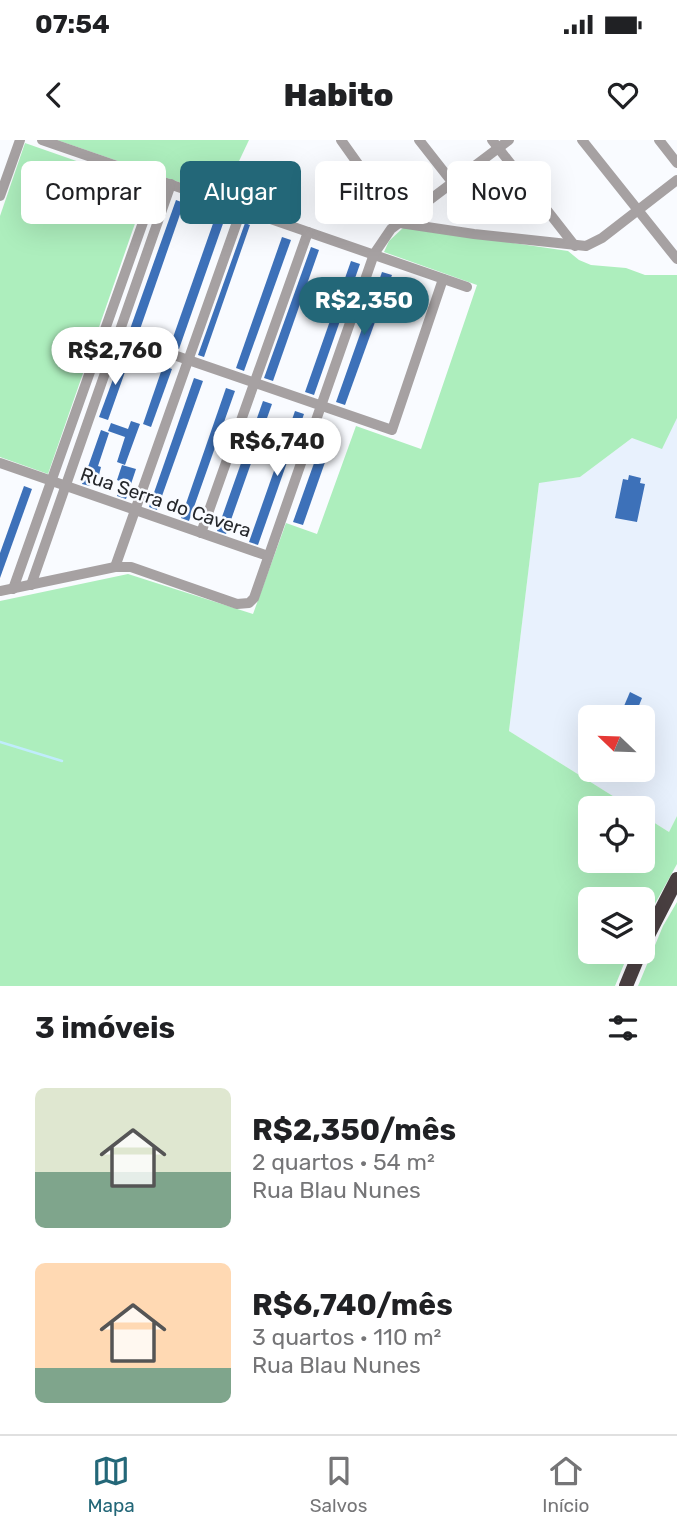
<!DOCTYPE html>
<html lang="pt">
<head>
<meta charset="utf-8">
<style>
	:root { --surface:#fff; --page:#f2f2f2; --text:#202124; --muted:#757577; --line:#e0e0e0; --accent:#236778 }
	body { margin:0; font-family:Rubik,sans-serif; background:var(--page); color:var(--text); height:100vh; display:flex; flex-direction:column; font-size:26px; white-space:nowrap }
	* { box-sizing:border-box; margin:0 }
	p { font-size:23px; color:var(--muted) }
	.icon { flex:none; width:38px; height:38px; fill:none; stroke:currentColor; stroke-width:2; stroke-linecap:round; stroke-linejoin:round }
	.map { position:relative; height:846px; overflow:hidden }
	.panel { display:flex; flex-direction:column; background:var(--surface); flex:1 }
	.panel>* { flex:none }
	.top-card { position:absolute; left:21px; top:21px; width:635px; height:63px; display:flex; gap:14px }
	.needle { width:46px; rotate:293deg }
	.fabs { position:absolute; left:578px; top:565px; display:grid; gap:14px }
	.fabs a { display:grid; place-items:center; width:77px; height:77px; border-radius:10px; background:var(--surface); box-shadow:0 7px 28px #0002; font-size:35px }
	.price { position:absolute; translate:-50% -60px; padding:0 16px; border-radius:24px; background:#fff; color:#222; font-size:23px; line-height:46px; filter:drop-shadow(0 2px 4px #0008) }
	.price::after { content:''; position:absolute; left:50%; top:42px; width:21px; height:16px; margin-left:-10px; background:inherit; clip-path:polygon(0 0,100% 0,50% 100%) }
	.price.selected { background:var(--accent); color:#fff }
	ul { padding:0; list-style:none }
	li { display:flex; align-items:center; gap:21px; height:175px; padding:0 35px }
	li span { display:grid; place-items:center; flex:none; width:196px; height:140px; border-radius:10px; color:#555 }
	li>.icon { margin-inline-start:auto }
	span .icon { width:84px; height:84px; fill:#fffc; stroke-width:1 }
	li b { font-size:30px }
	h2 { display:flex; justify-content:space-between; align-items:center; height:84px; padding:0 35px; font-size:30px }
	.pill { padding:0 24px; border-radius:10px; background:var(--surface); box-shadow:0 7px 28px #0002; font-size:24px; line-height:63px }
	.pill.selected { background:var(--accent); color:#fff }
	.status { display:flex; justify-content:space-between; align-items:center; height:49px; padding:0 35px; background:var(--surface); direction:ltr }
	.status svg { height:19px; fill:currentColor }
	header { display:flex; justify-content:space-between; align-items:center; height:91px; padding:0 35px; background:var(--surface); font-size:32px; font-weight:800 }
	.menu { display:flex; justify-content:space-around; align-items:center; height:98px; border-top:2px solid var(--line); background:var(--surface); font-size:19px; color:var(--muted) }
	.menu a { display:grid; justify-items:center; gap:4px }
	.menu .selected { color:var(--accent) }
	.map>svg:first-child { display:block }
	.built { fill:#e8f1fd; fill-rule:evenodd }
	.green { fill:#adeebd }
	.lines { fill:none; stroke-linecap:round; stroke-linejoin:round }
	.stream { stroke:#c0ecfc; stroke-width:2.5 }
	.building { fill:#3d71b9 }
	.minor { stroke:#a6a1a2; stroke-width:10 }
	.highway { stroke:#493f41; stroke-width:14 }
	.labels { text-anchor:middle; stroke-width:5; stroke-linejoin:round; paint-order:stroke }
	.street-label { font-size:19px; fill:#25272b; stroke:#f9fbff }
</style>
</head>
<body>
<div class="status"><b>07:54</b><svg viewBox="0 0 49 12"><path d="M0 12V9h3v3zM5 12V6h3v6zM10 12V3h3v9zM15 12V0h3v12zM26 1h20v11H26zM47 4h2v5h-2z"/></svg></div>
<header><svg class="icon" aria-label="back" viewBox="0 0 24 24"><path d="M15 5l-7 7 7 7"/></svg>Habito<svg class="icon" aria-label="heart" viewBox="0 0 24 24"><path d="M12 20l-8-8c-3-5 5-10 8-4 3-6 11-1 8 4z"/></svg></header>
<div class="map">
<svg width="677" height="846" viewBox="0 0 677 846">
	<rect width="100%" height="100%" fill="#f9fbff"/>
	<path class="built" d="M677,278V676L669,692L642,675V668H632L509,591L539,342L580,337L632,298ZM590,578H642V630H590Z"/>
	<g class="green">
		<path d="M57,0H249L222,57Z"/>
		<path d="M25,3L148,46L48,334L0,317V76Z"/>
		<path d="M404,87L568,111L579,120L591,125L626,128L645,135H677V278L662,309L632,298L580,337L539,343L509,591L632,668H590V721H642V675L669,692L677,676V724L642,787V760H590V812H629L615,846H0V461L128,434L253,474L286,383L317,394L356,286L421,309L477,145L384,112L389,101Z"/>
		<path d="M677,762V846H638L663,786Z"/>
	</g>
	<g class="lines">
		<path class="stream" d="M0,602L62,621"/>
	</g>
	<g class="building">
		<path d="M176,60L184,63L138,195L129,192Z"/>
		<path d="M216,75L225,78L179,209L170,206Z"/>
		<path d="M245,83L250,85L204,217L198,215Z"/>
		<path d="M282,97L291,100L244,231L236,228Z"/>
		<path d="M311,107L319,110L273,241L264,238Z"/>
		<path d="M351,121L360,124L314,255L305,252Z"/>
		<path d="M382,132L392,135L345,265L336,262Z"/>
		<path d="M123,212L131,215L108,280L99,277Z"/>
		<path d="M163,226L172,229L151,287L143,284Z"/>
		<path d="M194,238L203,241L157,370L149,367Z"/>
		<path d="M226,248L235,251L189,381L181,378Z"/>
		<path d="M263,261L272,264L226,394L217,391Z"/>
		<path d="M295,271L304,274L258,405L249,402Z"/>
		<path d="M131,281L140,284L125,325L117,322L125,297L108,291L111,283L128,289Z"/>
		<path d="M328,284L337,288L303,385L293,382Z"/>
		<path d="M101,290L109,293L98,326L101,327L99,335L95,333L90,346L82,344Z"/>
		<path d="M122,325L136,329L126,359L117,356L122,342L117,340Z"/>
		<path d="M629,335L641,338L640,343L645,344L637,382L615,378L623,339L628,340Z"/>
		<path d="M24,346L32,349L0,438V413Z"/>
		<path d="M630,552L642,558L634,578L621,573Z"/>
	</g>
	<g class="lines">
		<g class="minor">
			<path d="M42,0L467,147"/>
			<path d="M341,0L400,83"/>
			<path d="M419,0L452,42"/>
			<path d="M492,0L575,106"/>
			<path d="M582,0L677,119"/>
			<path d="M659,0L677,23"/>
			<path d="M0,56L20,0"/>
			<path d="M400,83L474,94L586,106L602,98L677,40"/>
			<path d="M104,191L392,290L443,139"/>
			<path d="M0,323L268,416"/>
			<path d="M201,393L308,92"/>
			<path d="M115,427L242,68"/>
			<path d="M31,445L171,44"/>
			<path d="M13,449L158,40"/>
			<path d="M0,451L115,427H131L237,464L249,463L254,458L374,114L391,89L509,0"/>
		</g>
		<g class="highway">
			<path d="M642,807L677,739"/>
			<path d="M626,846L640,812"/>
		</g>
	</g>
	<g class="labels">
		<g class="street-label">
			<text transform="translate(166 362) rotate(19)" y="7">Rua Serra do Cavera</text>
		</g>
	</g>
</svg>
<div class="fabs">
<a><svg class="needle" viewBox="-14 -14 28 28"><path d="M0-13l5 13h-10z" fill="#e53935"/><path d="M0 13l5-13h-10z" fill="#757577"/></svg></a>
<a><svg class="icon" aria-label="locate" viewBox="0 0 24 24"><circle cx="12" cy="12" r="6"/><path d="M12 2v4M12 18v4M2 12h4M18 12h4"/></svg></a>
<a><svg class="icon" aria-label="layers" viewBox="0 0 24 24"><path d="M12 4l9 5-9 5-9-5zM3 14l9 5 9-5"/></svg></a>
</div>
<b class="price selected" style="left:364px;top:197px">R$2,350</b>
<b class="price" style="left:115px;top:247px">R$2,760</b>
<b class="price" style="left:277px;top:338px">R$6,740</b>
<div class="top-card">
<a class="pill">Comprar</a>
<a class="pill selected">Alugar</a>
<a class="pill">Filtros</a>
<a class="pill">Novo</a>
</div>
</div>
<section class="panel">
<h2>3 imóveis<svg class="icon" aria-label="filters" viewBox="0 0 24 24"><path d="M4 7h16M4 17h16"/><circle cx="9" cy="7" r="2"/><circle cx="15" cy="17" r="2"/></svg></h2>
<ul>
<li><span style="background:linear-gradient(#dfe7d0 60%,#7fa58c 0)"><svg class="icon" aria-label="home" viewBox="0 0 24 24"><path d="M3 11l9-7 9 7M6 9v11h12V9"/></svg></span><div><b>R$2,350/mês</b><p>2 quartos · 54 m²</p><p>Rua Blau Nunes</p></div></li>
<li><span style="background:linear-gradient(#ffd9b3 75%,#7fa58c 0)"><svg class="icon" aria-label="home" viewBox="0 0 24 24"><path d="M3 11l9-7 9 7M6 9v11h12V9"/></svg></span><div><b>R$6,740/mês</b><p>3 quartos · 110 m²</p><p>Rua Blau Nunes</p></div></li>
</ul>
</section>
<nav class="menu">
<a class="selected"><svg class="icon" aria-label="map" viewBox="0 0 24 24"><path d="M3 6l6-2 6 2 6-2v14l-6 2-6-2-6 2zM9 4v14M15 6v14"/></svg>Mapa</a>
<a><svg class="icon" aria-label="saved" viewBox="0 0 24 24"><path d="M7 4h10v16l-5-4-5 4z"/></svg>Salvos</a>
<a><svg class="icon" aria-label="home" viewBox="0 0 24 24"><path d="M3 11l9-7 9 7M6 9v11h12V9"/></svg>Início</a>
</nav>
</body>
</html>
